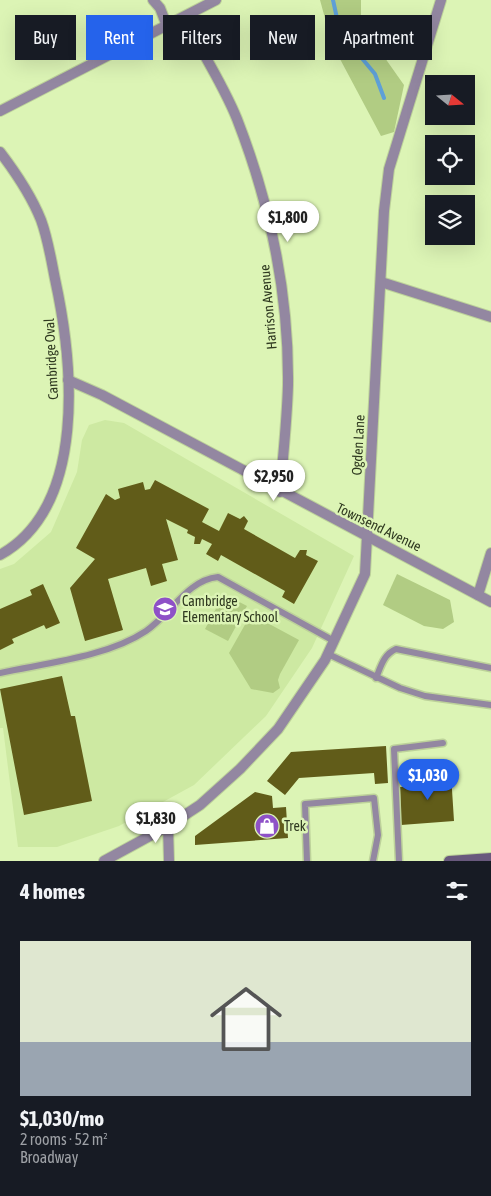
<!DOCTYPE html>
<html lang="en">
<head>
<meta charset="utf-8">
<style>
	:root { --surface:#171b24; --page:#242831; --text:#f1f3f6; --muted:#9ea1a6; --line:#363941; --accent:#2563eb }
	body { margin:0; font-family:"Asap Condensed",sans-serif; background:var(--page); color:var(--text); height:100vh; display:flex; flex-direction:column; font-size:19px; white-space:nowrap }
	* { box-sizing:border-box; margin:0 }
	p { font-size:16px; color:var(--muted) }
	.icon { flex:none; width:28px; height:28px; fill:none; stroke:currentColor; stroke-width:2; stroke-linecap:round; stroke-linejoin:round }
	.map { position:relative; height:861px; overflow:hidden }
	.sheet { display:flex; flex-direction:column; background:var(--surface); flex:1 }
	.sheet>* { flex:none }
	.hud { position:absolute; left:15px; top:15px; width:461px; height:45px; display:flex; gap:10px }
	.needle { width:32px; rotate:108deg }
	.controls { position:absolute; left:425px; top:75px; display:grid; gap:10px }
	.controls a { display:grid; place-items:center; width:50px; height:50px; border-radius:0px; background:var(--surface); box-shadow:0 5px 20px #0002; font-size:25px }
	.price { position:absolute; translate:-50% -42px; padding:0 11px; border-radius:18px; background:#fff; color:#222; font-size:16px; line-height:32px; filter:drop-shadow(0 1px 2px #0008) }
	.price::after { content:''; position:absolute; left:50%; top:30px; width:15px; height:11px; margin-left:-8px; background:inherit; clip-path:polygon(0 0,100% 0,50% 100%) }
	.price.active { background:var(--accent); color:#fff }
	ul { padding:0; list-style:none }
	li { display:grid; align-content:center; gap:10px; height:265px; padding:0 20px }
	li+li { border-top:1px solid var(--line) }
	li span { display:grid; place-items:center; height:155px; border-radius:0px; color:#555 }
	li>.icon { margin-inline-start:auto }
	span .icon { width:90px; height:90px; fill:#fffc; stroke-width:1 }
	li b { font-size:21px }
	h2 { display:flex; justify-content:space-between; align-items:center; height:60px; padding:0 20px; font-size:21px }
	.chip { padding:0 18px; border-radius:0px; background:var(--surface); box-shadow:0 5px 20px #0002; font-size:18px; line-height:45px }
	.chip.active { background:var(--accent); color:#fff }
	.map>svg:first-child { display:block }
	.built { fill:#cde9a2 }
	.green { fill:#b1cc83 }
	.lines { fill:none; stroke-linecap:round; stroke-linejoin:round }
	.stream { stroke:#5ea0d7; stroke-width:4 }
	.building { fill:#615c19 }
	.lane-casing { stroke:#bdd29a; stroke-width:9 }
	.street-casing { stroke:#bdd29a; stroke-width:12 }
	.secondary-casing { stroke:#bdd29a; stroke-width:12 }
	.lane { stroke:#9387a1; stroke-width:6 }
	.street { stroke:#9387a1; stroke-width:10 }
	.secondary { stroke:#69597d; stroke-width:10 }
	.labels { text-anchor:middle; stroke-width:5; stroke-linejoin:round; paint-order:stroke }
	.street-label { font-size:14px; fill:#2f3920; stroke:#dcf4b5 }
	.poi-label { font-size:14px; fill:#2f3920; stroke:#dcf4b5; text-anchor:start }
</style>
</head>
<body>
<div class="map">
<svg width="491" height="861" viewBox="0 0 491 861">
	<rect width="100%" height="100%" fill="#dcf4b5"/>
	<path class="built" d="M105,420L124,423L354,556L312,648L266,716L194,785L119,826L57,847H18L3,728H0V569L14,564L51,532L77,472L82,440L89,425Z"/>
	<g class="green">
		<path d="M320,0H361V24L404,85L394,132L381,136L332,44Z"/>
		<path d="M397,574L450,600L454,622L443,629L424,626L383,605Z"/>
		<path d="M224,594L247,606L228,641L205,629Z"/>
		<path d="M251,614L299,640L280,674L278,680L280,688L273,693L251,689L229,653Z"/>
	</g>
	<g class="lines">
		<path class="stream" d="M333,0L340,32L375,74L384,98"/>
	</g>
	<g class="building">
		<path d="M155,480L209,509L202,522L219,531L228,513L240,519L244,516L248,521L244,529L295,558L300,550H307L306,555L318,561L294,604L282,597L285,591L221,555L218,561L206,554L212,544L202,539L200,544H194L195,537L187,533L188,530L166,519L178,560L162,564L167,581L151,586L146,568L108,579L123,630L85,641L70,588L95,559L76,548L106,494L115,500L120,498L118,489L143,482L145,490L150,489Z"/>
		<path d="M43,584L60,623L46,629L44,625L12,639L14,643L0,650V609L32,595L30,590Z"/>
		<path d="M62,676L71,716H75L92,801L24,815L0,689Z"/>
		<path d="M386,746L388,783L375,784L374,773L299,778L285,795L267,781L291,752Z"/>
		<path d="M451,774L454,821L401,825L400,787L425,785V776Z"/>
		<path d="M255,792L272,796L273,808L286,807L288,838L195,845V836Z"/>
	</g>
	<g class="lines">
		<defs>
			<g id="lane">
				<path d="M328,654L400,688L425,696L491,705"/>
				<path d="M0,673C46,663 107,657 146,631C171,614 187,580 218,577L334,641"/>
				<path d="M376,678C381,666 384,654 396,649L491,668"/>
				<path d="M307,861L305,804L374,798L378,835L373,861"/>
				<path d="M399,861L394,749L443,743"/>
			</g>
			<g id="street">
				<path d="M153,0L160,8L167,26"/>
				<path d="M184,18C201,51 223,84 237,119C270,204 289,294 288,385C287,421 283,456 280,492"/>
				<path d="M0,111L216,0"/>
				<path d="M0,152C16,173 31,195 41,220C48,239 51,259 55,279C73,362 88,506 0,555"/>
				<path d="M381,282L491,317"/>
				<path d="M68,380L102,395L491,602"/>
				<path d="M478,595L491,553"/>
				<path d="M168,826L169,861"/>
				<path d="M104,861L168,826L200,805L240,769L278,729L325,660L365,574L384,211L389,169L441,0"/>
			</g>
			<path id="secondary" d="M449,861L491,858"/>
		</defs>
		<use href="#lane" class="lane-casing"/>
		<use href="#street" class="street-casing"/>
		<use href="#secondary" class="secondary-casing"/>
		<use href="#lane" class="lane"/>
		<use href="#street" class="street"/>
		<use href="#secondary" class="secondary"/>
	</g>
	<defs>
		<symbol id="school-disc" viewBox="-11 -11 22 22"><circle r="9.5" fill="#8e51c7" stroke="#dcf4b5"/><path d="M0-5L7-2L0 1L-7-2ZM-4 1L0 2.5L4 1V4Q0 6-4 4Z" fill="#fff"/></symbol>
		<symbol id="shop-disc" viewBox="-11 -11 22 22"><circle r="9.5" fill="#8e51c7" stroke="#dcf4b5"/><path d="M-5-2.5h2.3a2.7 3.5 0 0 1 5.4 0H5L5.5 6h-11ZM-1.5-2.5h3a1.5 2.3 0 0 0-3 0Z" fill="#fff"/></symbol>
	</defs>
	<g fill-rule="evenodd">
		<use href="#school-disc" x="151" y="595" width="28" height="28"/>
		<use href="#shop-disc" x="253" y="812" width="28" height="28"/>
	</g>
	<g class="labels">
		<g class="street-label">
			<text transform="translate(268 307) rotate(-95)" y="5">Harrison Avenue</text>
			<text transform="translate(51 359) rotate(-93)" y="5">Cambridge Oval</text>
			<text transform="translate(358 445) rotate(-87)" y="5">Ogden Lane</text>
			<text transform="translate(379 527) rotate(26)" y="5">Townsend Avenue</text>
		</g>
		<g class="poi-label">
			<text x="182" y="606">Cambridge<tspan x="182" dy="16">Elementary School</tspan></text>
			<text x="284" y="831">Trek</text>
		</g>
	</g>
</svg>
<div class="controls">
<a><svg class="needle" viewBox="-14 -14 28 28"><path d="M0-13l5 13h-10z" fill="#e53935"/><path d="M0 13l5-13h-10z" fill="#9ea1a6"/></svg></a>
<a><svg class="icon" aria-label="locate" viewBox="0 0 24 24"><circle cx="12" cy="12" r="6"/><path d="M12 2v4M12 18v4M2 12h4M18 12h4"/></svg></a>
<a><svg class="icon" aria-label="layers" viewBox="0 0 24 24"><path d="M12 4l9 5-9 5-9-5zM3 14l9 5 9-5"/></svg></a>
</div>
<b class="price" style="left:288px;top:243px">$1,800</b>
<b class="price" style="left:274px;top:502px">$2,950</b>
<b class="price active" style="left:428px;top:801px">$1,030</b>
<b class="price" style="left:156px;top:844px">$1,830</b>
<div class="hud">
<a class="chip">Buy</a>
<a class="chip active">Rent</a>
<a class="chip">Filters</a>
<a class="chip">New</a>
<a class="chip">Apartment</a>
</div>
</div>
<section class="sheet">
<h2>4 homes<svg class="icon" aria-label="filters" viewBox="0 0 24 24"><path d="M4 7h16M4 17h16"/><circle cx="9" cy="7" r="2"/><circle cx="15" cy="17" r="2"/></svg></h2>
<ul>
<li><span style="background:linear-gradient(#dfe7d0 65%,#9aa5b1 0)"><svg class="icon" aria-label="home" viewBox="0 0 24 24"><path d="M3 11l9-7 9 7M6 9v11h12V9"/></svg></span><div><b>$1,030/mo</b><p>2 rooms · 52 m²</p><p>Broadway</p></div></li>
</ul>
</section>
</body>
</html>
